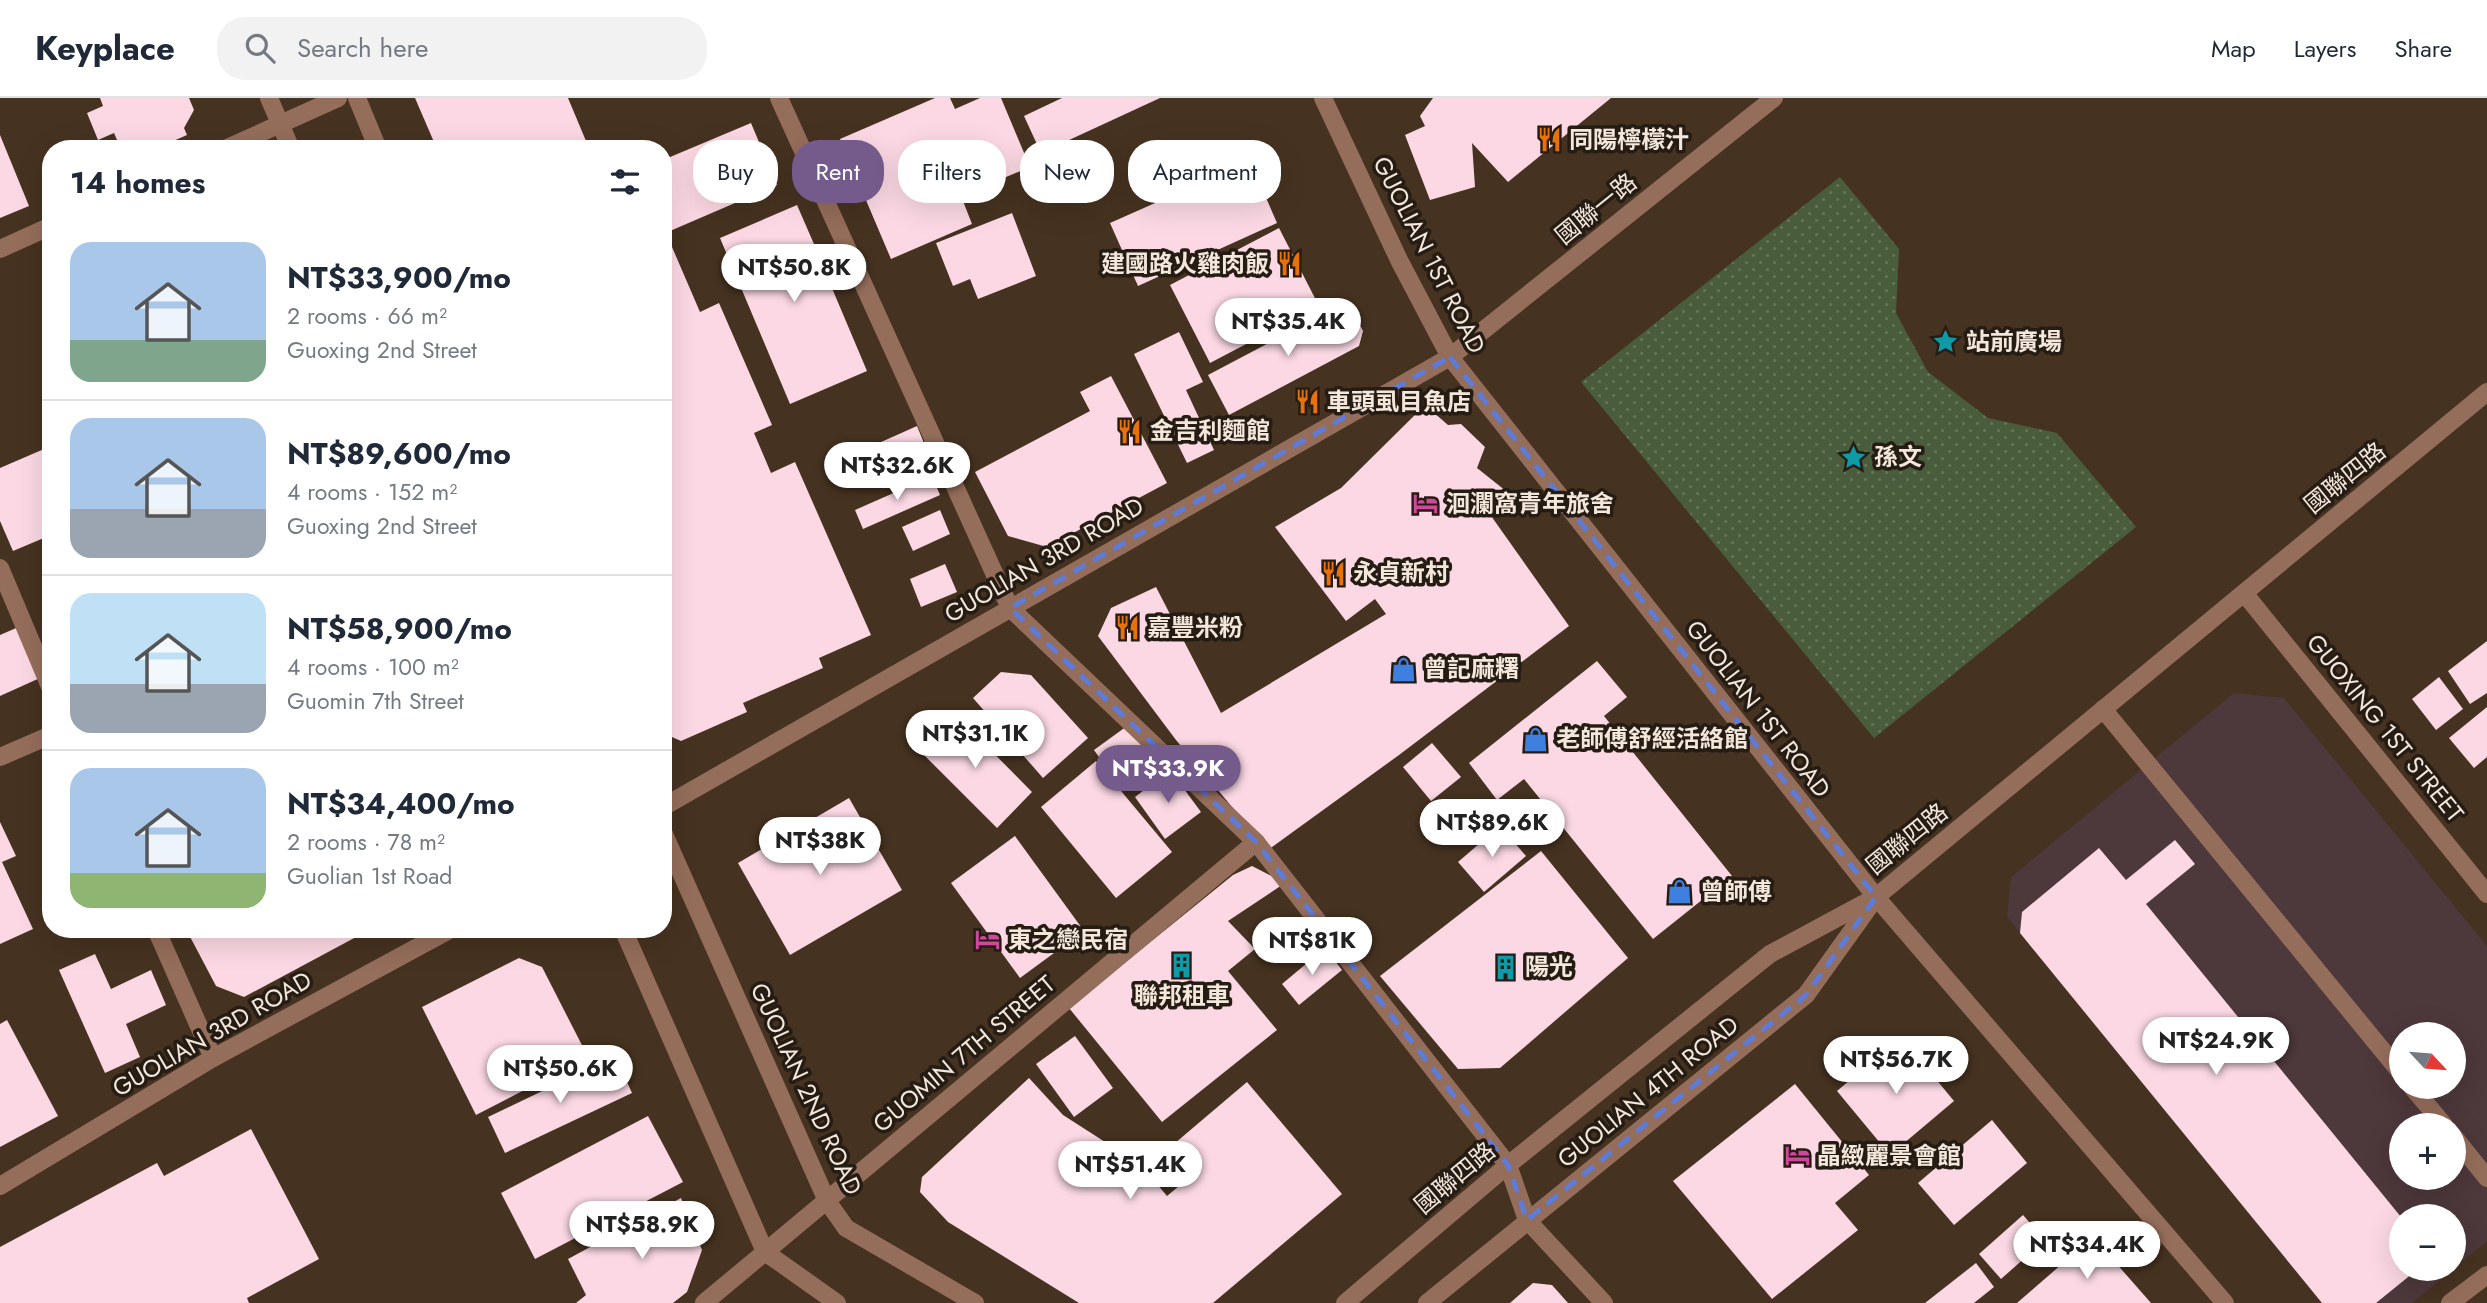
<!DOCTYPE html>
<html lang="en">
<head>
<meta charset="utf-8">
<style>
	:root { --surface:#fff; --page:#f2f2f3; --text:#1f2937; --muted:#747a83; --line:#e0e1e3; --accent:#755b8b }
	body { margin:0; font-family:Jost,"Noto Sans TC",sans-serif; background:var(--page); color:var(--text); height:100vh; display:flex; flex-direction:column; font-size:26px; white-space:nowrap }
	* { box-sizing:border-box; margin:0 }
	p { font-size:23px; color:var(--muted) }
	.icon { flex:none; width:38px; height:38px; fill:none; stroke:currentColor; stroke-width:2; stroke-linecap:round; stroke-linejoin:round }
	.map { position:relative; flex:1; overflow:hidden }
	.drawer { position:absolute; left:42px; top:42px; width:630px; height:798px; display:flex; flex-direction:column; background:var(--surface); border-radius:28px; box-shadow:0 7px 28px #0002 }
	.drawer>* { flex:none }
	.guide { position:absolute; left:693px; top:42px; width:665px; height:63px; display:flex; gap:14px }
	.needle { width:46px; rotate:116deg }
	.buttons { position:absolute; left:2389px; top:924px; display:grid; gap:14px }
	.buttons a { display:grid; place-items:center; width:77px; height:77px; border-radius:50%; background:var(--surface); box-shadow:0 7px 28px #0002; font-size:35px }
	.price { position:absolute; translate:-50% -60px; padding:0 16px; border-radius:24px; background:#fff; color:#222; font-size:23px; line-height:46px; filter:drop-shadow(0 2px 4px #0008) }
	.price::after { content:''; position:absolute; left:50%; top:42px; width:21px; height:16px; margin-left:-10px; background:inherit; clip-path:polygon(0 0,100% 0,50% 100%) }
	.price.current { background:var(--accent); color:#fff }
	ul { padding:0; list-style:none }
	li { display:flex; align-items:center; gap:21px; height:175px; padding:0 28px }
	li+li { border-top:2px solid var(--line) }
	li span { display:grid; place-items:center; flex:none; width:196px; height:140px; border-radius:21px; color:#555 }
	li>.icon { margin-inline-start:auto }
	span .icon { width:84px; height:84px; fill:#fffc; stroke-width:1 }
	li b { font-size:30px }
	h2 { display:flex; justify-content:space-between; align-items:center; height:84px; padding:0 28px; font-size:30px }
	.tag { padding:0 24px; border-radius:28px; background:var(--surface); box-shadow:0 7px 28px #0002; font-size:24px; line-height:63px }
	.tag.current { background:var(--accent); color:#fff }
	header { display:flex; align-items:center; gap:42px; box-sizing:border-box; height:98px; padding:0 35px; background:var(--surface); border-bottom:2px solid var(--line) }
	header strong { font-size:33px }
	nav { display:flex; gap:38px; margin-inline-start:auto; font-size:24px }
	.search { width:490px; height:63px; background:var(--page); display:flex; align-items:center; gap:18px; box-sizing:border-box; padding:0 24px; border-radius:28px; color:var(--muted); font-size:26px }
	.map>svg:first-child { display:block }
	.commercial { fill:#4d383b; fill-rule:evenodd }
	.grass { fill:url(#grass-dots) }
	.building { fill:#fbd8e3 }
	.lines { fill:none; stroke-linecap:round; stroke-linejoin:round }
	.minor { stroke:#956d5b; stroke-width:18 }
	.marked { fill:none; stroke:#5d7cd9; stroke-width:5; stroke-dasharray:14 9; stroke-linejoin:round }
	.labels { text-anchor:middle; stroke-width:7; stroke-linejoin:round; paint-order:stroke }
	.poi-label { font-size:24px; font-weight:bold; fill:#f3e6db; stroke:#251c14; text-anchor:start }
	.street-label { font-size:24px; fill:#f3e6db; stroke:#251c14 }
</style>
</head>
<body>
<header>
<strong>Keyplace</strong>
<div class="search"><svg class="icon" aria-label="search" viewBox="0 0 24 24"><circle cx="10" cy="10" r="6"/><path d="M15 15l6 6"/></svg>Search here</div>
<nav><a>Map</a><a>Layers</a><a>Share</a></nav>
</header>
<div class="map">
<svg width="2487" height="1205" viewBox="0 0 2487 1205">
	<defs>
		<pattern id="grass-dots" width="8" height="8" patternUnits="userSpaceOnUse" patternTransform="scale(1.75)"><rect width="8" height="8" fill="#495d3c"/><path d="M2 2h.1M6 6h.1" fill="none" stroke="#647458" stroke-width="1.8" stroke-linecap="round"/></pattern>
	</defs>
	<rect width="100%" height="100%" fill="#463220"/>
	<path class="commercial" d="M2234,595L2284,600L2487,848V1143L2412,1205H2322L2007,819L2011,779ZM2401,936H2454V989H2401ZM2401,1027H2454V1080H2401ZM2401,1118H2454V1171H2401Z"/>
	<path class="grass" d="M1840,79L1899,151L1896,215L1928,274L1988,320L2057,335L2136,429L1874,640L1581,284Z"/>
	<g class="building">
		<path d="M100,0H189L194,12L184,30L187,37L155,51H121L114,35L98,42L87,15L103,8Z"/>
		<path d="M415,0H568L586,43L568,51H437Z"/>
		<path d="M935,0H950L955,11L980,0H1001L1030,69L961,98L972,126L891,161L840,41Z"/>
		<path d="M1062,0H1160L1041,55L1024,18Z"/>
		<path d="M1433,0H1611L1508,84L1472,45L1475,89L1430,102L1405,37L1425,28L1420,18Z"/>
		<path d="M751,25L777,87L663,136V62Z"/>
		<path d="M0,37L29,108L0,120Z"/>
		<path d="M1250,63L1277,125L1138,188L1110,125Z"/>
		<path d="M797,107L817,153L828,148L837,172L826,176L867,273L790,306L720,140Z"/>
		<path d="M1012,115L1036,178L978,201L970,181L953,188L936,145Z"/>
		<path d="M1279,130L1319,208L1210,265L1170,187Z"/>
		<path d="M672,149L700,214L719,205L772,327L754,335L771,375L795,364L871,537L819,560L823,570L743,605L747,614L681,643L663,635V153Z"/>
		<path d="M1348,203L1363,233L1359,248L1229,317L1208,277Z"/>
		<path d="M1179,234L1203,284L1186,292L1214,352L1187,365L1134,256Z"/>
		<path d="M1111,278L1167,385L1047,449L1008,438L975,374L1090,313L1080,294Z"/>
		<path d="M1425,307L1448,327L1461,326L1485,349L1477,370L1511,397L1489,415L1569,528L1399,657L1268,752L1176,642L1098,538L1111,510L1156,489L1221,615L1386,516L1375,501L1346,523L1275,429L1341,390Z"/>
		<path d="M917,328L926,350L842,386L834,365Z"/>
		<path d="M51,348V437L13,453L0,423V370Z"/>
		<path d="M932,378L940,397L863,431L855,412Z"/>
		<path d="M940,412L950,436L913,453L902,429Z"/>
		<path d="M945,466L957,494L921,509L910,481Z"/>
		<path d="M30,524L51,575L0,598V537Z"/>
		<path d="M2487,543V595L2470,606L2448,573Z"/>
		<path d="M1597,563L1627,599L1604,618L1732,778L1653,841L1524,681L1497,702L1469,665Z"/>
		<path d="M1001,574L1031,577L1088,640L1043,680L973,600Z"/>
		<path d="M2439,579L2463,611L2436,632L2412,601Z"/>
		<path d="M2487,609V659L2474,670L2449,640Z"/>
		<path d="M953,614L1032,694L997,730L917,650Z"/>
		<path d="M1138,620L1158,647L1114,680L1094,652Z"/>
		<path d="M1432,645L1461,679L1431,703L1403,669Z"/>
		<path d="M1096,663L1172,754L1116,800L1041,709Z"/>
		<path d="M1170,672L1201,714L1165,741L1135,699Z"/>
		<path d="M849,700L902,792L790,857L738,765Z"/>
		<path d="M0,724L16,758L2,764L33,831L0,846Z"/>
		<path d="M1500,728L1526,758L1484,794L1458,764Z"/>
		<path d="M1015,738L1084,833L1020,880L951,785Z"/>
		<path d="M2175,742L2195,766L2146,806L2401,1119V1171H2418L2376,1205H2322L2020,835L2022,814L2099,750L2126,782Z"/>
		<path d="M1541,753L1628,860L1500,970L1458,971L1380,878Z"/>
		<path d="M1252,768L1285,785L1228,823L1255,851L1228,873L1277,932L1162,1024L1069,910L1233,777Z"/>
		<path d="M186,831H371L244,899L216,888Z"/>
		<path d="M1325,850L1342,872L1299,907L1282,886Z"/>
		<path d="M95,856L111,891L151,872L166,907L126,926L140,959L105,975L59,872Z"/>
		<path d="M519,860L542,869L588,959L476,1017L422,909Z"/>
		<path d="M7,922L58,1018L0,1049V926Z"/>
		<path d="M1075,938L1113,990L1074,1019L1036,966Z"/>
		<path d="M1901,939L1954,1003L1890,1057L1837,993Z"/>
		<path d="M615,958L632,995L505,1055L488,1019Z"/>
		<path d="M1029,980L1063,1017L1141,1067L1167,1098L1191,1078L1168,1051L1247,984L1342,1096L1213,1205H1079L948,1124L920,1094L922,1079Z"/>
		<path d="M1795,986L1869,1077L1835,1105L1858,1132L1772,1201L1673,1083Z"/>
		<path d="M648,1018L683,1084L535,1161L501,1095Z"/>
		<path d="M1992,1022L2027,1065L1954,1127L1918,1085Z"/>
		<path d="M251,1031L319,1161L247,1200L249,1205H0V1149L157,1065L164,1078Z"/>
		<path d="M681,1100L702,1152L687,1194L673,1205H576L586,1197L568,1161Z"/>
		<path d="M2023,1117L2045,1142L2001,1181L1979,1156Z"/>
		<path d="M2093,1139L2151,1205H2017Z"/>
		<path d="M1976,1165L1994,1189L1974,1205H1925Z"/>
		<path d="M1533,1185L1552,1187L1568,1205H1510Z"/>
	</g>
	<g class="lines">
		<g class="minor">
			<path d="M269,0L291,51"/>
			<path d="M357,0L378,51"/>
			<path d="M779,0L1010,510L1256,744L1508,1067L1527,1122L1604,1205"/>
			<path d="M1323,0L1399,162L1450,259L1876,799L2225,1205"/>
			<path d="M225,51L338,0"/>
			<path d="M0,151L51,128"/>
			<path d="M0,470L51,591"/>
			<path d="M2244,495L2487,796"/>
			<path d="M2103,611L2401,975"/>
			<path d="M0,659L51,637"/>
			<path d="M663,709L1450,259L1774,0"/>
			<path d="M663,734L827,1103L846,1130L975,1205"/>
			<path d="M156,831L213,960"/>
			<path d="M623,831L765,1154L837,1205"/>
			<path d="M2412,989L2444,1027"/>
			<path d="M2454,1039L2487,1080"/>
			<path d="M0,1088L213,960L451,831"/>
			<path d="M704,1205L1256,744"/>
			<path d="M1345,1205L1508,1067L1770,856L1876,799L2487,294"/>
			<path d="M1427,1205L1806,897L1874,802"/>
			<path d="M2450,1205L2487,1177"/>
		</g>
	</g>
	<path class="marked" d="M1450,259L1876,799L1806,897L1527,1122L1508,1067L1256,744L1010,510Z"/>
	<defs>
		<symbol id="restaurant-bare" viewBox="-9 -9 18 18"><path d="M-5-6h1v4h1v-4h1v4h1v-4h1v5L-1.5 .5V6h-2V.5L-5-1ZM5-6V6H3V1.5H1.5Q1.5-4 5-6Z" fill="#e8710a" stroke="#251c14" stroke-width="2.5" paint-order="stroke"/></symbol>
		<symbol id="sight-bare" viewBox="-9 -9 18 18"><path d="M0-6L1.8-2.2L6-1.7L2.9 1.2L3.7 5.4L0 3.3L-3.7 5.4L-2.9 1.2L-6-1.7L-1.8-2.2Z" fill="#0f9aa8" stroke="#251c14" stroke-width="2.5" paint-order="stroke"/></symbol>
		<symbol id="hotel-bare" viewBox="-9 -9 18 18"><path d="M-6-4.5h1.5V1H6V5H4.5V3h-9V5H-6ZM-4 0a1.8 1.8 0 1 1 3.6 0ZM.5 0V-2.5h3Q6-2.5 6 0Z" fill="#d1479c" stroke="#251c14" stroke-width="2.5" paint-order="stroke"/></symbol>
		<symbol id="shop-bare" viewBox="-9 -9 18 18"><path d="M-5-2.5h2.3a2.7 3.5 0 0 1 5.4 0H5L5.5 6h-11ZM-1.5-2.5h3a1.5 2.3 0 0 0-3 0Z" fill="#3f7fe0" stroke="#251c14" stroke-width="2.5" paint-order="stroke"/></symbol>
		<symbol id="building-bare" viewBox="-9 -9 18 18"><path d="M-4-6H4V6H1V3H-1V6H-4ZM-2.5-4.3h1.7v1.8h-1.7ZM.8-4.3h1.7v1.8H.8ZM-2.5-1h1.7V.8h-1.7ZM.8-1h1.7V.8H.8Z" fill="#0f9aa8" stroke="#251c14" stroke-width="2.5" paint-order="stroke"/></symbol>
	</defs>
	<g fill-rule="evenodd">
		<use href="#restaurant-bare" x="1532" y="24" width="35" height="35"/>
		<use href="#restaurant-bare" x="1272" y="148" width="35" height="35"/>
		<use href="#sight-bare" x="1928" y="226" width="35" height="35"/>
		<use href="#restaurant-bare" x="1290" y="286" width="35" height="35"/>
		<use href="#restaurant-bare" x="1112" y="316" width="35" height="35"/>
		<use href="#sight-bare" x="1836" y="342" width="35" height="35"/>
		<use href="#hotel-bare" x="1408" y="388" width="35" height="35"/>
		<use href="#restaurant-bare" x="1316" y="458" width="35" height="35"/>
		<use href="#restaurant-bare" x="1110" y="512" width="35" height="35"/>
		<use href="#shop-bare" x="1386" y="554" width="35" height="35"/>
		<use href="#shop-bare" x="1518" y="624" width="35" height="35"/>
		<use href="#shop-bare" x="1662" y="776" width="35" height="35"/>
		<use href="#hotel-bare" x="970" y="824" width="35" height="35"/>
		<use href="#building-bare" x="1164" y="850" width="35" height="35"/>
		<use href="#building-bare" x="1488" y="852" width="35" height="35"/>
		<use href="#hotel-bare" x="1780" y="1040" width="35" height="35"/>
	</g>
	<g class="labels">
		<g class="poi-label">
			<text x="1569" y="50">同陽檸檬汁</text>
			<text x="1269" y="174" text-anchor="end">建國路火雞肉飯</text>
			<text x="1966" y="252">站前廣場</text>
			<text x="1327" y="312">車頭虱目魚店</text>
			<text x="1150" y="341">金吉利麵館</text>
			<text x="1874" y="367">孫文</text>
			<text x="1446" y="414">洄瀾窩青年旅舍</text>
			<text x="1353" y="483">永貞新村</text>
			<text x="1147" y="538">嘉豐米粉</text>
			<text x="1423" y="579">曾記麻糬</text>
			<text x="1556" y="649">老師傅舒經活絡館</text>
			<text x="1700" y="802">曾師傅</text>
			<text x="1008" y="850">東之戀民宿</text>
			<text x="1525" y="877">陽光</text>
			<text x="1182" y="906" text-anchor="middle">聯邦租車</text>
			<text x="1817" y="1066">晶緻麗景會館</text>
		</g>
		<g class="street-label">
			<text transform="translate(1596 111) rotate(-39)" y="8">國聯一路</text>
			<text transform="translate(1429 157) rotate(63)" y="8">GUOLIAN 1ST ROAD</text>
			<text transform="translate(2345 380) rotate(-39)" y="8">國聯四路</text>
			<text transform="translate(1044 462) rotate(-30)" y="8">GUOLIAN 3RD ROAD</text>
			<text transform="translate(1758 611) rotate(52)" y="8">GUOLIAN 1ST ROAD</text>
			<text transform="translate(2385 630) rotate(51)" y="8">GUOXING 1ST STREET</text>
			<text transform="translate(1907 741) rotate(-39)" y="8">國聯四路</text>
			<text transform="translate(212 936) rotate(-30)" y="8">GUOLIAN 3RD ROAD</text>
			<text transform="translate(964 956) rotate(-40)" y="8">GUOMIN 7TH STREET</text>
			<text transform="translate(806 991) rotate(65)" y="8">GUOLIAN 2ND ROAD</text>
			<text transform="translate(1648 994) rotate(-39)" y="8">GUOLIAN 4TH ROAD</text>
			<text transform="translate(1455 1080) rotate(-40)" y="8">國聯四路</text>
		</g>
	</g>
</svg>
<div class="buttons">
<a><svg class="needle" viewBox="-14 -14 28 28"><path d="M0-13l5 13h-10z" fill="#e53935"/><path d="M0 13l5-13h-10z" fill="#747a83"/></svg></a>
<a>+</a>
<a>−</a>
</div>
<b class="price" style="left:794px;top:206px">NT$50.8K</b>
<b class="price" style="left:1288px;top:260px">NT$35.4K</b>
<b class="price" style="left:897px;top:404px">NT$32.6K</b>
<b class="price" style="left:975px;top:672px">NT$31.1K</b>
<b class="price current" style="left:1168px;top:707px">NT$33.9K</b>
<b class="price" style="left:1492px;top:761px">NT$89.6K</b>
<b class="price" style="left:820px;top:779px">NT$38K</b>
<b class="price" style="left:1312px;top:879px">NT$81K</b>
<b class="price" style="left:2216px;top:979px">NT$24.9K</b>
<b class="price" style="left:1896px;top:998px">NT$56.7K</b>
<b class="price" style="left:560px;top:1007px">NT$50.6K</b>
<b class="price" style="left:1130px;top:1103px">NT$51.4K</b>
<b class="price" style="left:642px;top:1163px">NT$58.9K</b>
<b class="price" style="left:2087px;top:1183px">NT$34.4K</b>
<div class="guide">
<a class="tag">Buy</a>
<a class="tag current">Rent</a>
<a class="tag">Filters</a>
<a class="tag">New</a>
<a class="tag">Apartment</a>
</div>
<section class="drawer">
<h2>14 homes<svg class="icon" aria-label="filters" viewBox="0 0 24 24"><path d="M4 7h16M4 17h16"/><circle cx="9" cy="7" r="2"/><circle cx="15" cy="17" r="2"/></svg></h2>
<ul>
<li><span style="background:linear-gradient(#a9c7e8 70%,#7fa58c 0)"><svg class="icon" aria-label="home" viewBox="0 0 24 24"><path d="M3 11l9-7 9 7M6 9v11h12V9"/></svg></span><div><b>NT$33,900/mo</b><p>2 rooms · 66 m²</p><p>Guoxing 2nd Street</p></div></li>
<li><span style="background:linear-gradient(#a9c7e8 65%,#9aa5b1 0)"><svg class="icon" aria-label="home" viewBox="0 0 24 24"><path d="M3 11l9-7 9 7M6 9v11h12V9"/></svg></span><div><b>NT$89,600/mo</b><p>4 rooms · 152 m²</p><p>Guoxing 2nd Street</p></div></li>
<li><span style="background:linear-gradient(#bfe0f5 65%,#9aa5b1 0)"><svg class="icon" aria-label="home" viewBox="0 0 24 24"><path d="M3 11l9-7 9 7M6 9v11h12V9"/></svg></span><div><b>NT$58,900/mo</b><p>4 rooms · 100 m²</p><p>Guomin 7th Street</p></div></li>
<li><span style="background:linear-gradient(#a9c7e8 75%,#8fb573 0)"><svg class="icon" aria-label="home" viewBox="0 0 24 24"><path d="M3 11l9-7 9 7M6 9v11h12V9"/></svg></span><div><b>NT$34,400/mo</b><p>2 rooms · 78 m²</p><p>Guolian 1st Road</p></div></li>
</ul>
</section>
</div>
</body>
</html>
